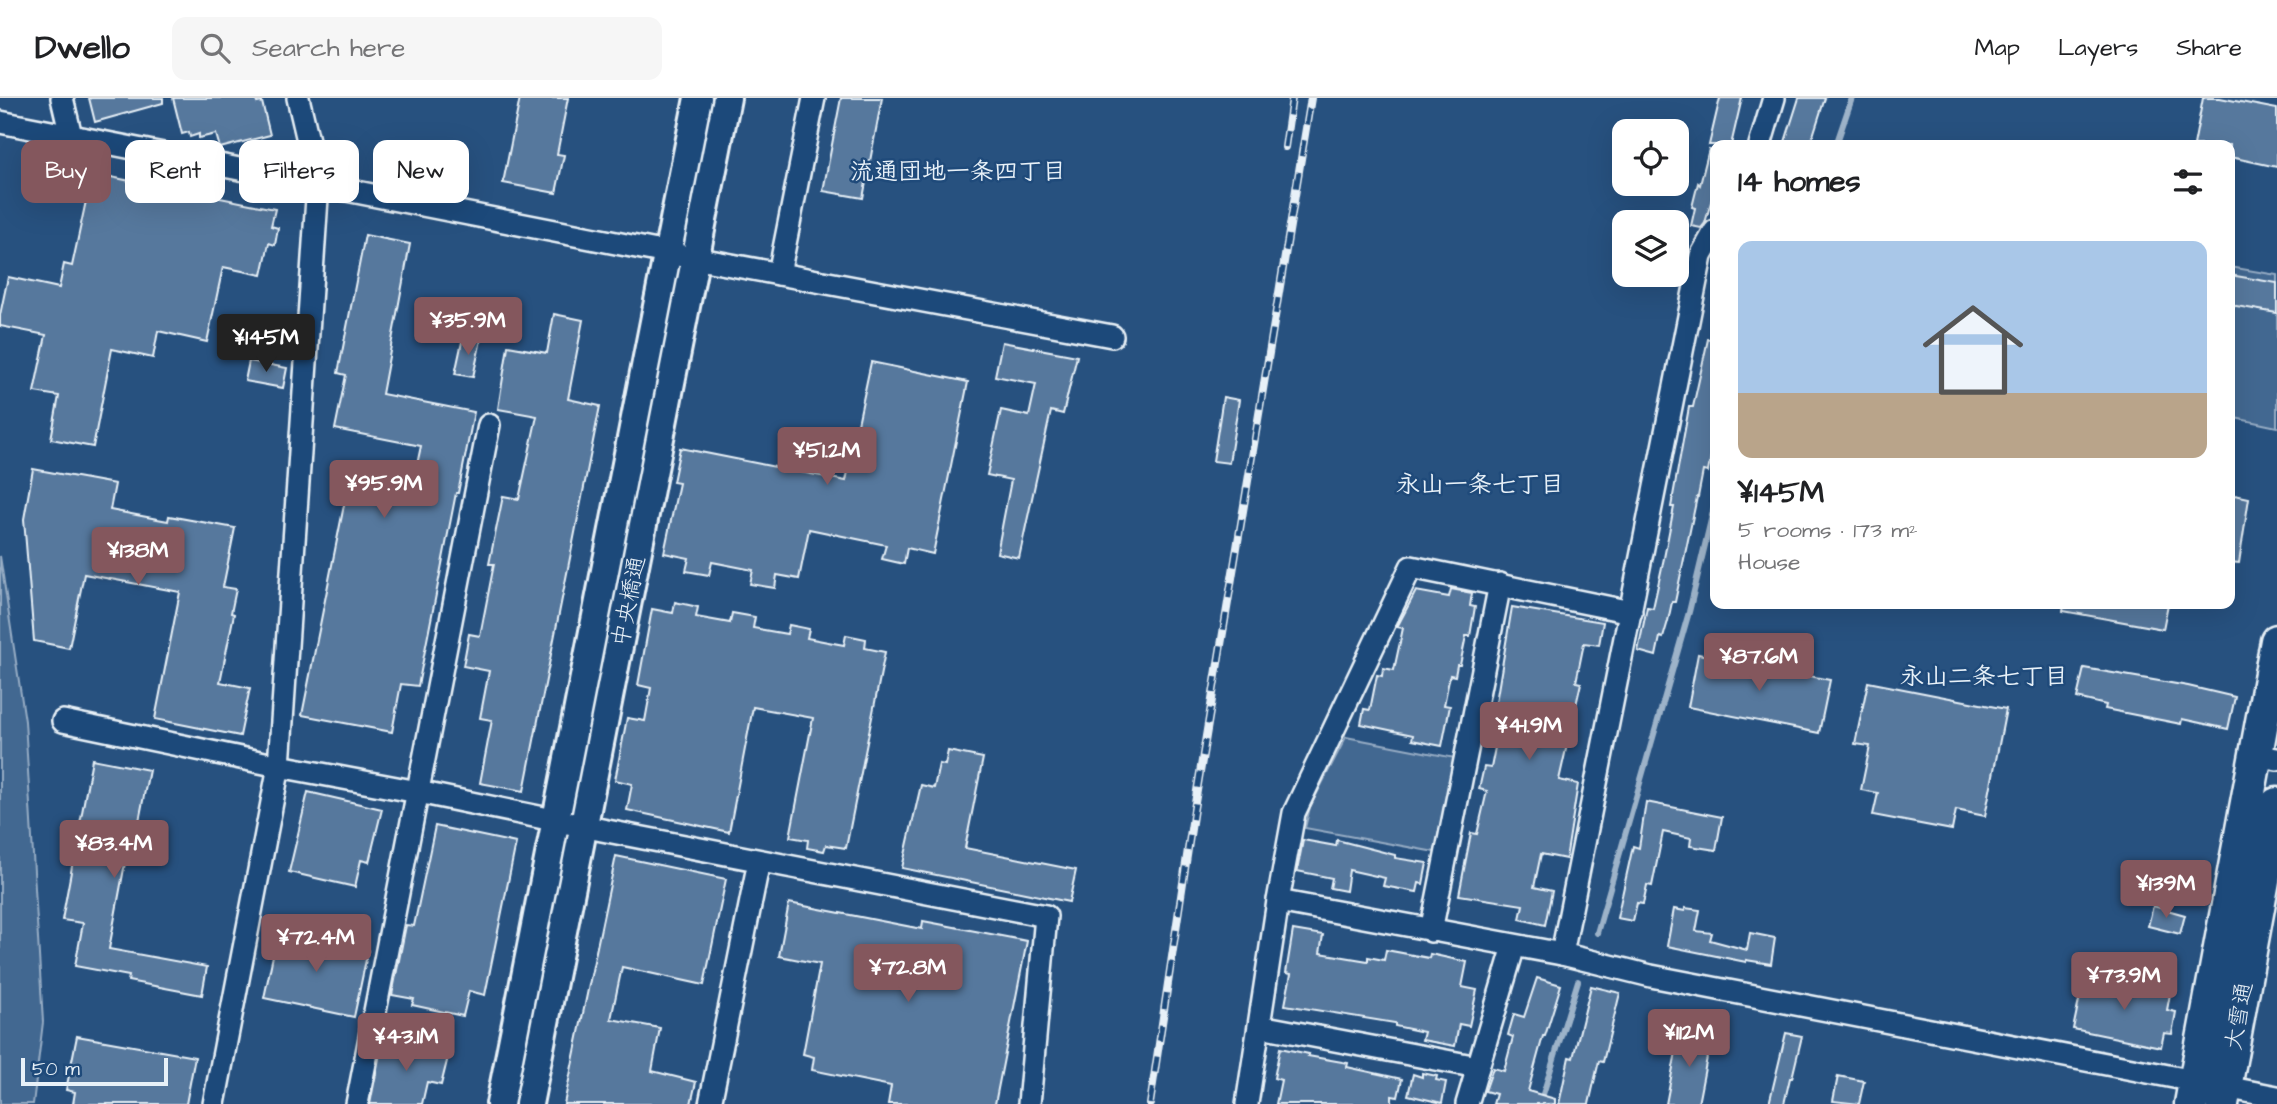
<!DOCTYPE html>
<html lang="en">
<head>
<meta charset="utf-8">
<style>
	:root { --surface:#fff; --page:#f6f6f6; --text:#202124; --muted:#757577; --line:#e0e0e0; --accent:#84575d }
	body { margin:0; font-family:"Architects Daughter","Klee One",sans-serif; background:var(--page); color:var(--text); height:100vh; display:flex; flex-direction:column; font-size:26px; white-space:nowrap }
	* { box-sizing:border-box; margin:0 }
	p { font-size:23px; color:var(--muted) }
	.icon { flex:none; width:38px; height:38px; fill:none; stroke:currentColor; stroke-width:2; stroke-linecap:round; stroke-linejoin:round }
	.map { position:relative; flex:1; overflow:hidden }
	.drawer { position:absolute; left:1710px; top:42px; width:525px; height:469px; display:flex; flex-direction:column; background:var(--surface); border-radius:14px; box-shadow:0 7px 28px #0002 }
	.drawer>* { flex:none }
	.banner { position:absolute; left:21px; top:42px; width:665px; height:63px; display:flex; gap:14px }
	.fabs { position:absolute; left:1612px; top:21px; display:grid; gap:14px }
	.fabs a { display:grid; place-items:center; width:77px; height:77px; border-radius:14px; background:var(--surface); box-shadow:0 7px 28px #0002; font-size:35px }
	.scale { position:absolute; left:21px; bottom:18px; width:147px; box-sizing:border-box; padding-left:7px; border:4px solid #e8f1f8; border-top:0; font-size:19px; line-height:24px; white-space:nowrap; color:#e8f1f8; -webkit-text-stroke:5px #1f4a7a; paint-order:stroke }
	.price { position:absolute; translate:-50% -60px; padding:0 16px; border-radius:7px; background:var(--accent); color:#fff; font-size:23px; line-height:46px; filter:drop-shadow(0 2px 4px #0008) }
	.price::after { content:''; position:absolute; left:50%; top:42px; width:21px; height:16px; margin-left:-10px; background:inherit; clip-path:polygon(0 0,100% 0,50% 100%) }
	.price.current { background:#222; color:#fff }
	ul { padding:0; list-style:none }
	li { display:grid; align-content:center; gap:14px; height:371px; padding:0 28px }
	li+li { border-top:2px solid var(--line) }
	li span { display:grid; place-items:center; height:217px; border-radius:14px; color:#555 }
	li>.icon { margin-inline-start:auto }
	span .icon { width:126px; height:126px; fill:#fffc; stroke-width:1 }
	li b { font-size:30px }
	h2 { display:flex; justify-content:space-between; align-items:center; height:84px; padding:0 28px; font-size:30px }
	.tag { padding:0 24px; border-radius:14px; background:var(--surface); box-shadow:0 7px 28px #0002; font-size:24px; line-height:63px }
	.tag.current { background:var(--accent); color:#fff }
	header { display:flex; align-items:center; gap:42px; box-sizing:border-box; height:98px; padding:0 35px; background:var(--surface); border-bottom:2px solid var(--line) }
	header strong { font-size:33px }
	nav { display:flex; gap:38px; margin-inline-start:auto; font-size:24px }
	.search { width:490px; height:63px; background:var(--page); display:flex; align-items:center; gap:18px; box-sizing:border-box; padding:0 24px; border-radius:14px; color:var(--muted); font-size:26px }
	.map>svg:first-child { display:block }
	.green { fill:#436891; stroke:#96acc4; stroke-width:2 }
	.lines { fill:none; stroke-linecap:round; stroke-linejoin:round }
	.stream { stroke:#9db3c9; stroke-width:6 }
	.building { fill:#57789d; stroke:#e8f1f8; stroke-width:2 }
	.minor-casing { stroke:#e8f1f8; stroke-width:26 }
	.major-casing { stroke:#e8f1f8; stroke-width:32 }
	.highway-casing { stroke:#e8f1f8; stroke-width:37 }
	.minor { stroke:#1f4a7a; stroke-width:21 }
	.major { stroke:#1f4a7a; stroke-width:26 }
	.highway { stroke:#1f4a7a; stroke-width:32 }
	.rail-casing { stroke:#e8f1f8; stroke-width:8 }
	.rail { stroke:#1f4a7a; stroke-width:5; stroke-dasharray:16; stroke-linecap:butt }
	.labels { text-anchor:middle; stroke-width:5; stroke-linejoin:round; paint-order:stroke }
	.street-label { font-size:23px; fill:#e8f1f8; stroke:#1f4a7a }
	.neighbourhood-label { font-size:24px; font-weight:bold; fill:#e8f1f8; stroke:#1f4a7a }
</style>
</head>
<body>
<header>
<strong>Dwello</strong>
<div class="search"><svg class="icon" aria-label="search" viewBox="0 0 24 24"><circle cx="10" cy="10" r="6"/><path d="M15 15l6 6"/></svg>Search here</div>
<nav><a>Map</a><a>Layers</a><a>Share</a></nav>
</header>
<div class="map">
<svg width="2277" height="1006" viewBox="0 0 2277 1006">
	<rect width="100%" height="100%" fill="#27517f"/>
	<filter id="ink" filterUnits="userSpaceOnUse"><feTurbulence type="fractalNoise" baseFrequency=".0143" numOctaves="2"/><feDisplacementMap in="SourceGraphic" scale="14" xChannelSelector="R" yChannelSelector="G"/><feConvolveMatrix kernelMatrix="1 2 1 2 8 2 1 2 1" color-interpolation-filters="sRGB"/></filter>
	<g filter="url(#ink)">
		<g class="green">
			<path d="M2230,169L2277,177V329L2230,319Z"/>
			<path d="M0,458L25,623L43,924L33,1006H0Z"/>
			<path d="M1346,639L1455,660L1435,754L1305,730L1310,709Z"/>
		</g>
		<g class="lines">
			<g class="stream">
				<path d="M1836,47L1852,0"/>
				<path d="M1597,835L1689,514L1715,405"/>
				<path d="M1540,1006L1578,883"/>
			</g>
		</g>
		<g class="building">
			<path d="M89,0H163V5L95,24Z"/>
			<path d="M173,0H255L257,5L262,4L270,37L220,50L216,36L199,40V36L190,39L189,34L182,36Z"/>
			<path d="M520,0H568L557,56L564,57L556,95L503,85Z"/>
			<path d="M841,0H882L863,100L823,93Z"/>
			<path d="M1720,0H1742L1731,47H1709Z"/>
			<path d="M1799,0H1825L1810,47H1784Z"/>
			<path d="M2203,0H2220L2277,11V69L2230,59V47H2194Z"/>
			<path d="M1709,51L1715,52V90L1705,125L1701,130L1691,128L1695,110L1692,109L1698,85L1700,87Z"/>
			<path d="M138,72L188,82L185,93L275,111L271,128L278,130L275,147L269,145L262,177L223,169L207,244L158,233L153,260L112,251L93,349L51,341L59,298L34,294L46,237L0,228V217L8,179L59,190L64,166L72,168L92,75L135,84Z"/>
			<path d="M365,137L410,146L382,296L474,314L458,395H456L418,588L401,586L392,634L302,617L348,387L410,399L421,348L335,331L346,277L338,275Z"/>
			<path d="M2230,177L2277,185V215L2230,207Z"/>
			<path d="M554,216L583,222L568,301L600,308L524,693L480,685L492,622L480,620L489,573L463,568L469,536L480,538L494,466H489L503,398L519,401L537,318L498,311L508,248L547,255Z"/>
			<path d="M463,239L481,242L473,279L455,276Z"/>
			<path d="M1708,241H1715V337L1708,374L1703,373L1698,399H1697L1675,504H1672L1668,523L1663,540L1660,539L1656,558L1638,553L1647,509L1653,510L1664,460L1674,409H1671L1689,309H1693Z"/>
			<path d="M1002,244L1077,258L1063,316L1051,313L1019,460L997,455L1011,382L987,377L1001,312L1029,318L1036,286L995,278Z"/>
			<path d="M249,263L287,270L283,290L245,283Z"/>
			<path d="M871,264L968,284L933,456L907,450L904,466L882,461L886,447L809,431L799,481L777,477L775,490L750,486L753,472L712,464L709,477L686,473L689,460L664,455L679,385L673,384L680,350L846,383Z"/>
			<path d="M1223,299L1239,302L1229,365L1213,363Z"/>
			<path d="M33,371L115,386L110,412L168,423L169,418L235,430L223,489L236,491L231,515L234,516L220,584L250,590L240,638L155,621L180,494L84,476L69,550L34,543L24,421Z"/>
			<path d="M2230,396L2249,400L2239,465L2230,464Z"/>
			<path d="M1451,491L1472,495L1470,508L1475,509L1470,538H1466L1460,567H1457L1455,578L1450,577L1444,607L1450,608L1442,648L1412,642L1413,637L1361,626L1364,611L1370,612L1377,577L1382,578L1383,570L1394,572L1403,530L1397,529L1416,493L1449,499Z"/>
			<path d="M675,504L698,509L696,519L730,525L732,515L755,519L753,530L787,536L789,527L809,531L807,540L844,547L846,537L866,541L865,550L885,554L846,750L826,747L824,753L807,750L808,742L790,739L813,620L753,609L729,734L627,712L632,686L615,682L627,620L645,623L651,590L638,587L652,511L673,515Z"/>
			<path d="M2064,506H2168L2163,531L2063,513Z"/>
			<path d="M1512,509L1603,524L1599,547L1584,545L1576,584L1581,585L1559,682L1578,686L1566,761L1541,756L1534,789L1552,793L1545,827L1520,821L1523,807L1459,797L1471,735L1477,736L1487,693L1479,691L1484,669L1491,670L1500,624L1493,622Z"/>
			<path d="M1698,556L1830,582L1819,635L1688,609Z"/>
			<path d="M2084,570L2188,588L2235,599L2228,631L2182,621L2181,626L2105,611L2106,607L2077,600Z"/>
			<path d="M1868,584L2006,611L1985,718L1956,712L1952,732L1873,717L1878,695L1861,692L1870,648L1855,646Z"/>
			<path d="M948,653L983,660L965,750L1076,772L1069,804L902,770L921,687L934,690L939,666L945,667Z"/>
			<path d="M92,661L149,672L139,723L133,722L109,851L207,869L202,897L128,883L129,878L75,868L83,825L62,822Z"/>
			<path d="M308,694L382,711L369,764L361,762L355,789L289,774Z"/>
			<path d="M1646,704L1722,719L1716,752L1690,748L1691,740L1663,734L1652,788L1647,787L1643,806L1637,805L1633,823L1617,820L1633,748L1639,750Z"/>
			<path d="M435,728L516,745L485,897L469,893L463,918L412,907L414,901L392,897L406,827L414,828Z"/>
			<path d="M1303,742L1336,748L1337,742L1395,757V760L1427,765L1423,786L1419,785L1417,794L1383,788L1385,780L1349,772L1346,793L1330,790L1332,780L1297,773Z"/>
			<path d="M616,758L726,781L704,887L622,869L611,921L660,930L652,973L696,984L691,1006H564Z"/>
			<path d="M789,805L922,831L923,823L1027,843L995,1006H888L891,988L812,972L814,959L803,956L820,866L779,858Z"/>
			<path d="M2153,808L2185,817L2180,836L2148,828Z"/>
			<path d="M1685,810L1700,812L1696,833L1712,835L1710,842L1747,852L1750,835L1775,840L1771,866L1746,862V864L1667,848L1674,811L1685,813Z"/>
			<path d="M1293,832L1323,837L1320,855L1368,863V859L1384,862L1386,852L1429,860L1430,856L1467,864L1462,889L1477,892L1469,928L1459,926L1455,948L1422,942L1424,934L1395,928V925L1285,907L1291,876L1286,875Z"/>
			<path d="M278,834L368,852L354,919L264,900Z"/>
			<path d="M2084,879L2170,896L2167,912L2176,914L2172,936L2164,935L2161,949L2073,931Z"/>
			<path d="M1537,880L1561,887L1545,938H1543L1528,993L1555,1001V1006H1493L1496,996L1485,993L1493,970L1504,973L1513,939L1508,937L1514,916L1524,919Z"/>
			<path d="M1591,888L1620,895L1603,964L1599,963L1589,1006H1559L1569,959L1573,960Z"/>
			<path d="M1680,933L1711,939L1698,1006H1666Z"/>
			<path d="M1786,935L1802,938L1792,980H1790L1784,1006H1769Z"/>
			<path d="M77,938L195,959L186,1006H73L75,994L66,992Z"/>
			<path d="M383,940L449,955L441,987L427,984L422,1006H370Z"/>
			<path d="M1280,950L1309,956L1308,958L1348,965L1347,969L1402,981L1398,999L1392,998V1006H1276L1281,982L1274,980Z"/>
			<path d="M1422,975L1437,978L1436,982L1446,984L1442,1005L1408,997L1413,976L1422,979Z"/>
			<path d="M1838,978L1864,983L1859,1006L1833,1003Z"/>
		</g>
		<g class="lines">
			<defs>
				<g id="minor">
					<path d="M62,0L71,38"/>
					<path d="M0,24L667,155L1112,238"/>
					<path d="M1760,47L1774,0"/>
					<path d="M779,176L814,0"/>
					<path d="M63,623L279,668L418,694L602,732L1046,818L1029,1006"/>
					<path d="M2254,657L2277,661"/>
					<path d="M1278,803L1562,856L1651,878L2277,999"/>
					<path d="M1431,833L1500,486"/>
					<path d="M1562,856L1701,158L1715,133"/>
					<path d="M1260,928L1478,969"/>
					<path d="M214,1006L279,668L318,85L298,0"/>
					<path d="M357,1006L489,327"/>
					<path d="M710,1006L759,763"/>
					<path d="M1247,1006L1278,803L1294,715L1411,469L1631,514"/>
					<path d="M1467,1006L1514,848"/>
				</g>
				<g id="major">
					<path d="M500,1006L698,0"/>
					<path d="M529,1006L727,0"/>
				</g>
				<g id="highway">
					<path d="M2191,1006L2277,543"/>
					<path d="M2222,1006L2277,706"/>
				</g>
			</defs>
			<use href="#minor" class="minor-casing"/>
			<use href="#major" class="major-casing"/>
			<use href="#highway" class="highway-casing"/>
			<use href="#minor" class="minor"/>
			<use href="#major" class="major"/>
			<use href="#highway" class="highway"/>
			<defs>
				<g id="rail">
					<path d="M1285,49L1292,0"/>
					<path d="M1150,1006L1194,711L1311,0"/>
				</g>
			</defs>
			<use href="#rail" class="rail-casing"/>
			<use href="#rail" class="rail"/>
		</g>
	</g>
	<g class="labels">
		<g class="street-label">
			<text transform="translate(628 503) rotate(-79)" y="8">中央橋通</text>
			<text transform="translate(2238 918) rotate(-80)" y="8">大雪通</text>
		</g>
		<g class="neighbourhood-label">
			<text x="958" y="81">流通団地一条四丁目</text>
			<text x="1480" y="394">永山一条七丁目</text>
			<text x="1984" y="586">永山二条七丁目</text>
		</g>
	</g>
</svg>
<div class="fabs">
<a><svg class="icon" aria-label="locate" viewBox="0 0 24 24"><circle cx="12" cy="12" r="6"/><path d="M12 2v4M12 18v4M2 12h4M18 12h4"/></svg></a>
<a><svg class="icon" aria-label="layers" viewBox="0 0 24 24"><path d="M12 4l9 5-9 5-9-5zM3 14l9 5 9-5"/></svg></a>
</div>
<div class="scale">50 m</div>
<b class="price" style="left:468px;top:259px">¥35.9M</b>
<b class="price current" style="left:266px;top:276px">¥145M</b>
<b class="price" style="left:827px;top:389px">¥51.2M</b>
<b class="price" style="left:384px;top:422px">¥95.9M</b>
<b class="price" style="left:138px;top:489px">¥138M</b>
<b class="price" style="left:1759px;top:595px">¥87.6M</b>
<b class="price" style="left:1529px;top:664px">¥41.9M</b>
<b class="price" style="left:114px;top:782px">¥83.4M</b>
<b class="price" style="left:2166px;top:822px">¥139M</b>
<b class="price" style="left:316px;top:876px">¥72.4M</b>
<b class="price" style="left:908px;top:906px">¥72.8M</b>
<b class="price" style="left:2124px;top:914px">¥73.9M</b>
<b class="price" style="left:1689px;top:971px">¥112M</b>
<b class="price" style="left:406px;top:975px">¥43.1M</b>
<div class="banner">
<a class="tag current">Buy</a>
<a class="tag">Rent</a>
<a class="tag">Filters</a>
<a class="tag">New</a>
</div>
<section class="drawer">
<h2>14 homes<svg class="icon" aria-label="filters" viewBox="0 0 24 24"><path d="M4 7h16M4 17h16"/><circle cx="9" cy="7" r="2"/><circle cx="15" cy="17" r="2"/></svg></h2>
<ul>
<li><span style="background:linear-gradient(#a9c7e8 70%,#b9a48a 0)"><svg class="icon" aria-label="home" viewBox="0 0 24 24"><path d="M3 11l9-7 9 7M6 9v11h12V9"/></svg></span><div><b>¥145M</b><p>5 rooms · 173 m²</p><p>House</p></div></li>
</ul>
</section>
</div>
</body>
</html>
